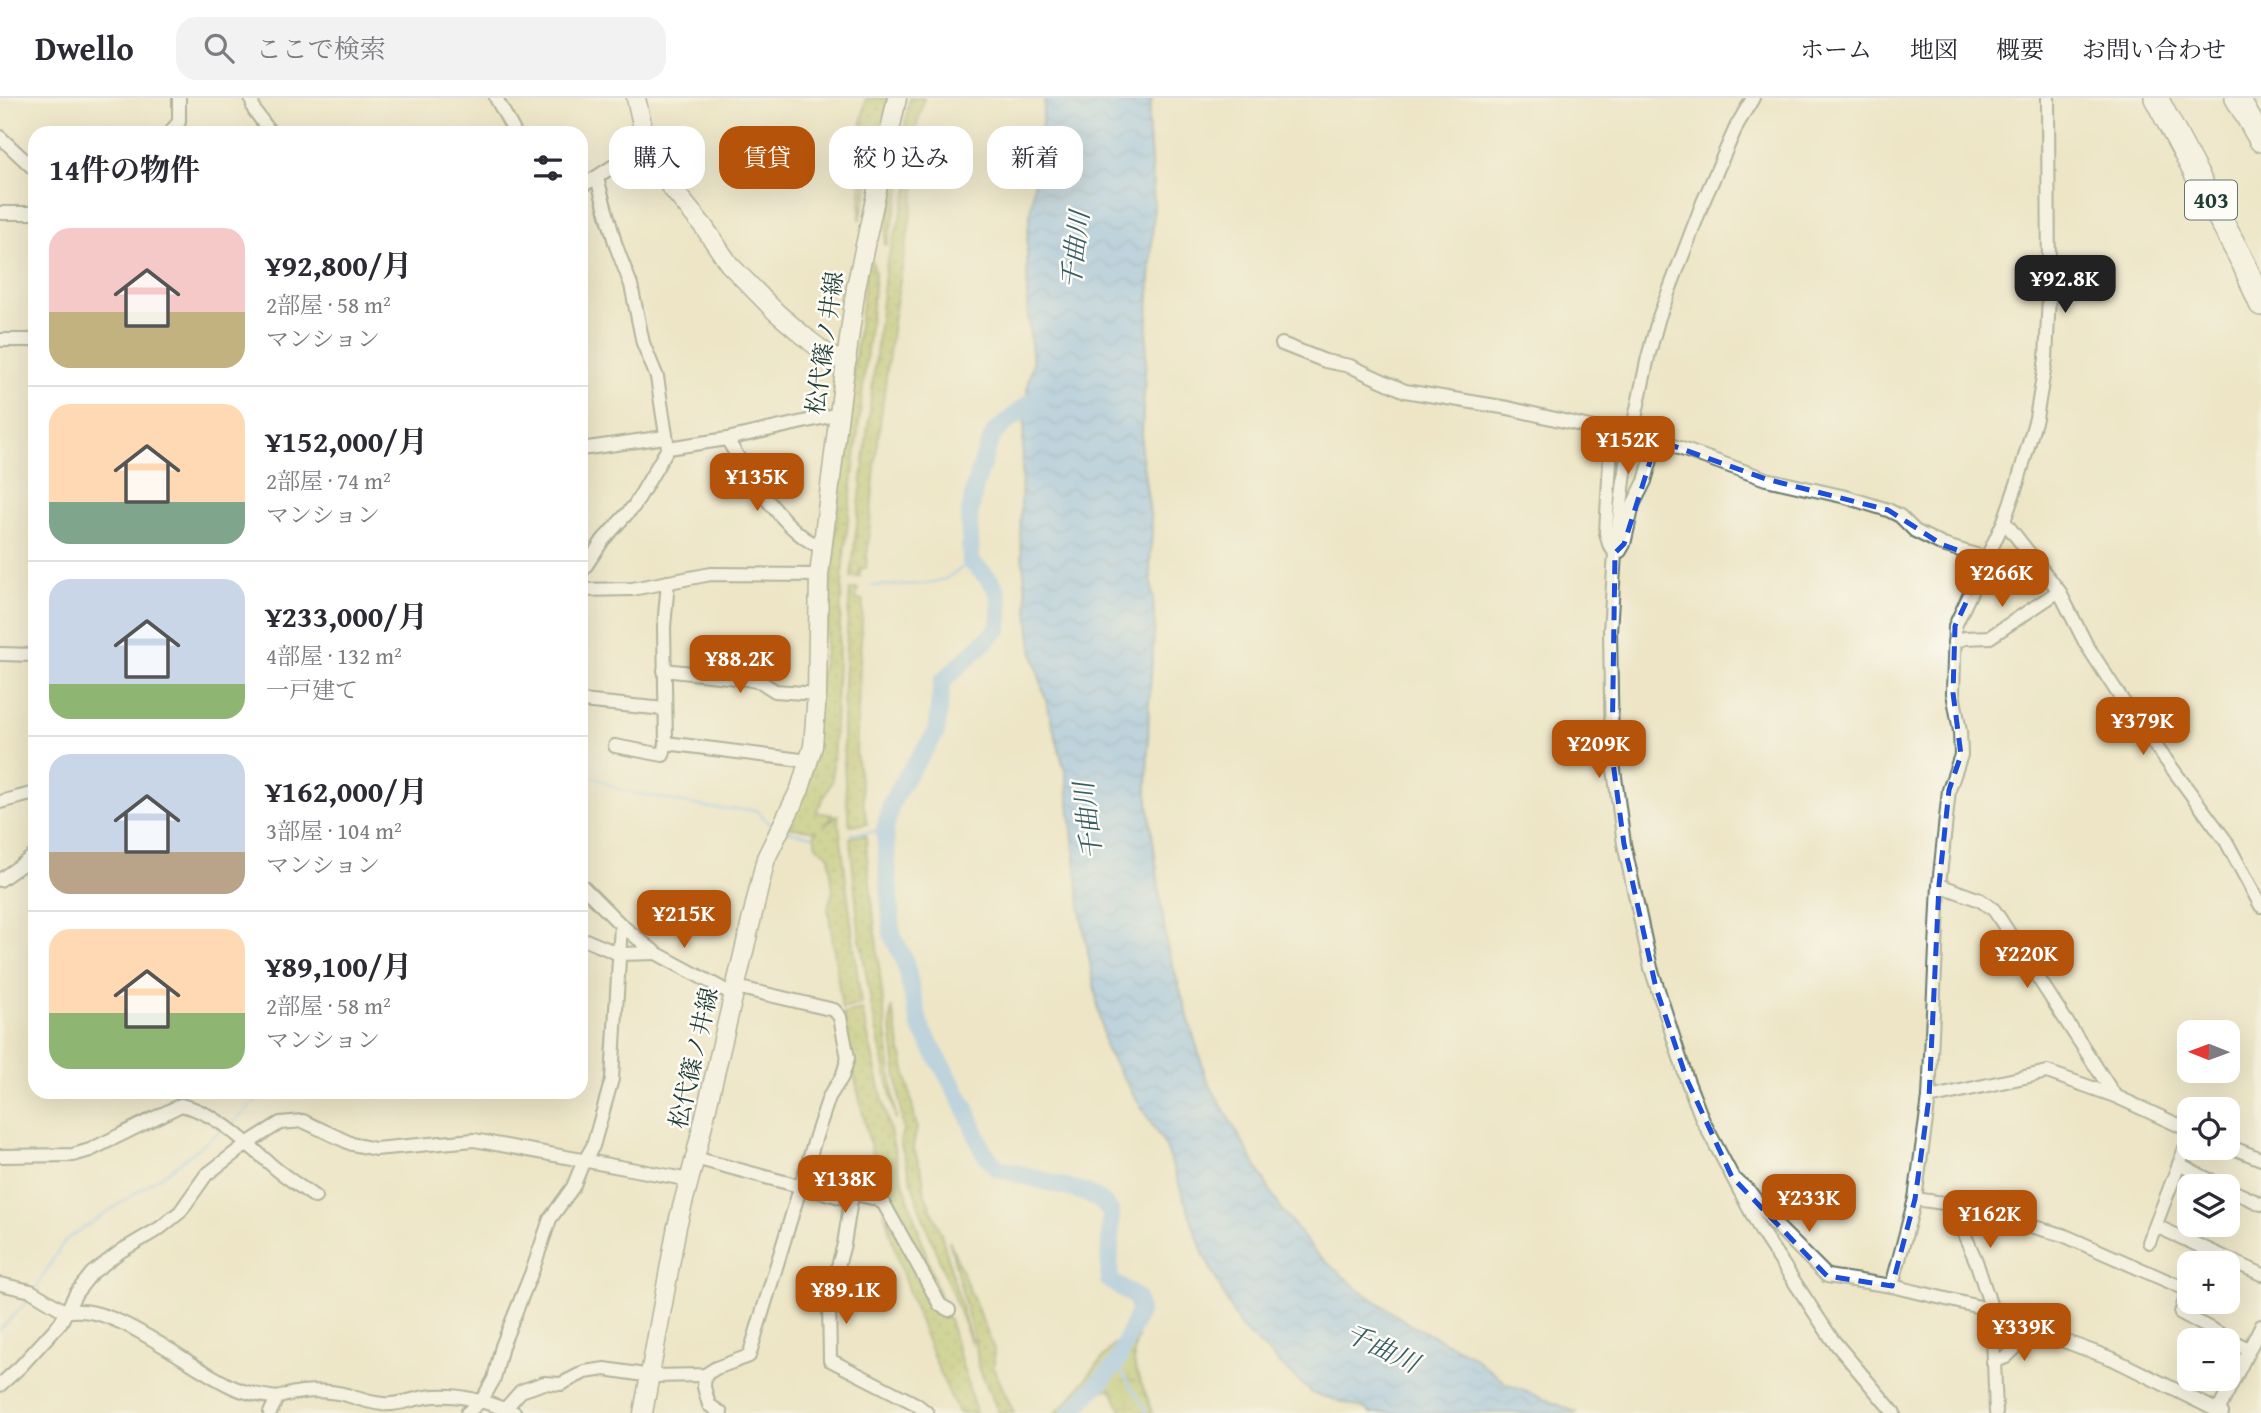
<!DOCTYPE html>
<html lang="ja">
<head>
<meta charset="utf-8">
<style>
	:root { --surface:#fff; --page:#f2f2f3; --text:#2b2b33; --muted:#7c7c81; --line:#e1e1e2; --accent:#b45309 }
	body { margin:0; font-family:"Gentium Book Plus","Noto Serif JP",serif; background:var(--page); color:var(--text); height:100vh; display:flex; flex-direction:column; font-size:26px; white-space:nowrap }
	* { box-sizing:border-box; margin:0 }
	p { font-size:23px; color:var(--muted) }
	.icon { flex:none; width:38px; height:38px; fill:none; stroke:currentColor; stroke-width:2; stroke-linecap:round; stroke-linejoin:round }
	.map { position:relative; flex:1; overflow:hidden }
	.panel { position:absolute; left:28px; top:28px; width:560px; height:973px; display:flex; flex-direction:column; background:var(--surface); border-radius:21px; box-shadow:0 7px 28px #0002 }
	.panel>* { flex:none }
	.guide { position:absolute; left:609px; top:28px; width:665px; height:63px; display:flex; gap:14px }
	.needle { width:46px; rotate:271deg }
	.tools { position:absolute; left:2177px; top:922px; display:grid; gap:14px }
	.tools a { display:grid; place-items:center; width:63px; height:63px; border-radius:14px; background:var(--surface); box-shadow:0 7px 28px #0002; font-size:35px }
	.price { position:absolute; translate:-50% -60px; padding:0 16px; border-radius:14px; background:var(--accent); color:#fff; font-size:23px; line-height:46px; filter:drop-shadow(0 2px 4px #0008) }
	.price::after { content:''; position:absolute; left:50%; top:42px; width:21px; height:16px; margin-left:-10px; background:inherit; clip-path:polygon(0 0,100% 0,50% 100%) }
	.price.current { background:#222; color:#fff }
	ul { padding:0; list-style:none }
	li { display:flex; align-items:center; gap:21px; height:175px; padding:0 21px }
	li+li { border-top:2px solid var(--line) }
	li span { display:grid; place-items:center; flex:none; width:196px; height:140px; border-radius:21px; color:#555 }
	li>.icon { margin-inline-start:auto }
	span .icon { width:84px; height:84px; fill:#fffc; stroke-width:1 }
	li b { font-size:30px }
	h2 { display:flex; justify-content:space-between; align-items:center; height:84px; padding:0 21px; font-size:30px }
	.chip { padding:0 24px; border-radius:21px; background:var(--surface); box-shadow:0 7px 28px #0002; font-size:24px; line-height:63px }
	.chip.current { background:var(--accent); color:#fff }
	header { display:flex; align-items:center; gap:42px; box-sizing:border-box; height:98px; padding:0 35px; background:var(--surface); border-bottom:2px solid var(--line) }
	header strong { font-size:33px }
	nav { display:flex; gap:38px; margin-inline-start:auto; font-size:24px }
	.search { width:490px; height:63px; background:var(--page); display:flex; align-items:center; gap:18px; box-sizing:border-box; padding:0 24px; border-radius:21px; color:var(--muted); font-size:26px }
	.map>svg:first-child { display:block }
	.grass { fill:url(#grass-dots); stroke:#687e4c; stroke-width:2 }
	.wetland { fill:url(#wetland-marsh); stroke:#687e4c; stroke-width:2 }
	.water { fill:url(#water-waves); stroke:#527c94; stroke-width:2 }
	.lines { fill:none; stroke-linecap:round; stroke-linejoin:round }
	.stream { stroke:#85bcf5; stroke-width:2.5 }
	.river { stroke:#85bcf5; stroke-width:18 }
	.street-casing { stroke:#677867; stroke-width:16 }
	.secondary-casing { stroke:#677867; stroke-width:21 }
	.highway-casing { stroke:#677867; stroke-width:26 }
	.street { stroke:#fff; stroke-width:12 }
	.secondary { stroke:#fff; stroke-width:18 }
	.highway { stroke:#fff; stroke-width:23 }
	.marked { fill:none; stroke:#1d4ed8; stroke-width:5; stroke-dasharray:14 9; stroke-linejoin:round }
	.labels { text-anchor:middle; stroke-width:5; stroke-linejoin:round; paint-order:stroke }
	.shield { fill:#fdfcf7; stroke:#62766e; stroke-width:2 }
	.shield-label { font-size:23px; font-weight:bold; fill:#1f3d34 }
	.street-label { font-size:24px; fill:#1f3d34; stroke:#fdfcf7 }
	.water-label { font-size:26px; font-style:italic; fill:#385d64; stroke:#fdfcf7 }
</style>
</head>
<body>
<header>
<strong>Dwello</strong>
<div class="search"><svg class="icon" aria-label="search" viewBox="0 0 24 24"><circle cx="10" cy="10" r="6"/><path d="M15 15l6 6"/></svg>ここで検索</div>
<nav><a>ホーム</a><a>地図</a><a>概要</a><a>お問い合わせ</a></nav>
</header>
<div class="map">
<svg width="2261" height="1315" viewBox="0 0 2261 1315">
	<defs>
		<pattern id="grass-dots" width="8" height="8" patternUnits="userSpaceOnUse" patternTransform="scale(1.75)"><rect width="8" height="8" fill="#b0c063"/><path d="M2 2h.1M6 6h.1" fill="none" stroke="#8f9d52" stroke-width="1.8" stroke-linecap="round"/></pattern>
		<pattern id="wetland-marsh" width="20" height="14" patternUnits="userSpaceOnUse" patternTransform="scale(1.75)"><rect width="20" height="14" fill="#b0c063"/><path d="M1 5h8M5 5V1M11 12h8M15 12V8" fill="none" stroke="#8f9d52"/></pattern>
		<pattern id="water-waves" width="16" height="10" patternUnits="userSpaceOnUse" patternTransform="scale(1.75)"><rect width="16" height="10" fill="#85bcf5"/><path d="M0 5q4-4 8 0t8 0" fill="none" stroke="#6c9ac7"/></pattern>
	</defs>
	<rect width="100%" height="100%" fill="#fdfcf7"/>
	<filter id="ink" filterUnits="userSpaceOnUse"><feTurbulence type="fractalNoise" baseFrequency=".0143" numOctaves="2"/><feDisplacementMap in="SourceGraphic" scale="14" xChannelSelector="R" yChannelSelector="G"/><feConvolveMatrix kernelMatrix="1 2 1 2 8 2 1 2 1" color-interpolation-filters="sRGB"/></filter>
	<filter id="wash" filterUnits="userSpaceOnUse"><feTurbulence type="fractalNoise" baseFrequency=".00686" numOctaves="4" result="noise"/><feDisplacementMap in="SourceGraphic" scale="28" xChannelSelector="R" yChannelSelector="G"/><feGaussianBlur stdDeviation="1.57" result="paint"/><feColorMatrix in="noise" values="0 0 0 0 0 0 0 0 0 0 0 0 0 0 0 0 0 1.4 0 .05"/><feComposite in="paint" operator="in"/></filter>
	<g filter="url(#wash)">
		<rect width="100%" height="100%" fill="#ede5c6"/>
		<g class="grass">
			<path d="M866,0H889L860,122L862,23Z"/>
			<path d="M910,0H924L887,147H884Z"/>
			<path d="M924,40L893,224L876,358L866,470H861L859,479H851L886,167Z"/>
			<path d="M868,160L872,162L875,175L874,191L843,467L832,684L816,714L834,717L823,729L838,717L861,906L842,911L828,809L833,793L829,757L816,748L814,736L817,733L788,729L825,555L843,350Z"/>
			<path d="M858,491L856,502H863L856,655L867,726L850,727C838,650 844,569 850,492Z"/>
			<path d="M866,737L867,758L896,1022L872,911L859,833L850,739Z"/>
			<path d="M892,909L917,1030L913,1049L922,1074L925,1096L941,1135L972,1247L920,1112L900,1044L903,1032L890,921Z"/>
			<path d="M862,912L898,1068L940,1200L882,1099L851,963L843,916Z"/>
			<path d="M884,1113L940,1215L949,1221L976,1315H958C928,1250 902,1182 884,1113Z"/>
			<path d="M949,1142L994,1251V1271L1014,1315H999L978,1268L977,1254Z"/>
		</g>
		<path class="wetland" d="M1138,1239C1125,1271 1146,1285 1152,1315H1122L1112,1292L1106,1291L1091,1300L1078,1315H1055L1068,1303L1114,1246Z"/>
		<path class="water" d="M1045,0H1152L1148,20L1154,106L1141,353L1152,429L1150,469L1155,525L1149,606L1147,695L1166,844L1206,980L1279,1108L1315,1154L1358,1191L1411,1227L1471,1257L1507,1286L1578,1315H1370L1366,1311L1312,1295L1240,1229L1203,1155L1166,1049L1106,952L1081,816L1066,677L1032,551L1020,437L1023,345L1028,284L1033,265L1027,211V141Z"/>
		<g class="lines">
			<g class="stream">
				<path d="M871,488L926,486L945,481L971,464"/>
				<path d="M581,672L620,692L710,710L757,712L769,726L774,728"/>
				<path d="M787,733L813,738"/>
				<path d="M852,736L885,732"/>
				<path d="M231,1026L267,994"/>
				<path d="M36,1190L61,1148L67,1141L170,1072L223,1031"/>
				<path d="M0,1232L31,1199"/>
				<path d="M1116,1266L1145,1310L1146,1315"/>
			</g>
			<path class="river" d="M1042,295L994,335L987,351L975,388L969,420L971,464C998,489 1003,492 999,530L942,584L936,635L902,685L891,706L885,732L892,837L904,861L920,928L966,1011L983,1053L997,1070L1084,1094L1101,1103L1111,1114L1109,1182L1137,1200L1139,1214L1116,1266L1071,1315"/>
		</g>
	</g>
	<g filter="url(#ink)">
		<g class="lines">
			<defs>
				<g id="street">
					<path d="M251,0L254,12L271,35"/>
					<path d="M496,0L515,35"/>
					<path d="M1753,0L1737,27L1703,104L1659,219L1648,259L1627,358L1615,455L1610,533L1612,657L1624,746L1651,870L1687,982L1703,1023L1761,1133L1832,1241L1894,1315"/>
					<path d="M173,35V31L179,24V0"/>
					<path d="M0,39L35,72"/>
					<path d="M581,89L646,47"/>
					<path d="M0,115H35"/>
					<path d="M0,242H35"/>
					<path d="M1282,246L1325,263L1350,268L1405,293L1508,310L1607,333L1611,344L1606,435L1609,446L1615,455L1620,453L1624,446L1633,407L1645,383L1654,351L1658,347L1665,345L1766,381L1846,399L1888,412L1900,418L1915,433L1943,447L2045,478"/>
					<path d="M727,341C745,372 787,439 822,449"/>
					<path d="M668,350L727,341L839,316"/>
					<path d="M581,351L665,339"/>
					<path d="M2004,423L2059,493L2086,546L2128,611L2226,743L2261,808"/>
					<path d="M581,475L603,442L634,408L668,350L657,279L643,245L631,187L616,148L597,80"/>
					<path d="M668,484L664,529L666,645L809,663"/>
					<path d="M581,492L632,491L711,476L819,477"/>
					<path d="M1954,544L1965,540L1990,539L2059,493"/>
					<path d="M0,556L35,557"/>
					<path d="M664,572L746,581L761,584L775,593L817,596"/>
					<path d="M581,603L665,611"/>
					<path d="M615,648L663,657L666,645"/>
					<path d="M0,704L35,695"/>
					<path d="M0,782L35,757"/>
					<path d="M581,787L621,827L656,855L734,897"/>
					<path d="M1939,787L1980,802L1994,812L2115,998"/>
					<path d="M581,840L619,856L656,855"/>
					<path d="M1929,1000L2047,974L2115,998L2189,1032"/>
					<path d="M2228,1048L2261,1061"/>
					<path d="M0,1058L73,1057L90,1052L181,1007C219,1016 246,1045 275,1070C287,1080 301,1089 315,1099"/>
					<path d="M695,1060L851,1102L856,1096L876,1101L884,1106L940,1207L949,1212"/>
					<path d="M2179,1066L2221,1088"/>
					<path d="M1737,1083L1749,1093L1772,1123L1827,1178L1892,1188L1992,1212L2034,1232L2113,1261L2222,1315"/>
					<path d="M2228,1091L2261,1106"/>
					<path d="M1915,1101L1951,1106L2063,1137L2188,1192L2181,1215L2248,1251"/>
					<path d="M851,1102L844,1146L829,1202L830,1262L916,1306L927,1315"/>
					<path d="M1951,1106L1976,1163L1992,1212L1996,1315"/>
					<path d="M2156,1128L2261,1176"/>
					<path d="M2149,1144L2189,1040"/>
					<path d="M0,1186L31,1193L66,1214C115,1203 191,1272 235,1290C249,1296 262,1298 277,1300"/>
					<path d="M1892,1188L1915,1101L1929,1000L1939,787L1949,692L1961,657L1960,633L1953,595L1955,528L2004,423L2018,383L2036,320L2046,261L2049,197L2048,0"/>
					<path d="M1993,1264L2006,1259L2034,1232"/>
					<path d="M705,1277L704,1289L709,1307L721,1315"/>
					<path d="M0,1287L20,1269L61,1224L76,1195L92,1175L121,1153L160,1130L180,1114L206,1077L248,1045L280,1025L303,1023L352,1046L375,1051L474,1042L690,1082"/>
					<path d="M505,1311L521,1293L544,1285L561,1286L585,1274L605,1271L651,1278L705,1277L716,1270L749,1258L816,1038L829,999L842,979L848,960L840,919L834,912L736,889"/>
					<path d="M270,1315L277,1300C298,1292 325,1291 347,1297C359,1301 370,1305 383,1306C397,1308 412,1301 426,1299C457,1294 487,1304 515,1315"/>
					<path d="M467,1315L482,1302L494,1281L502,1248L533,1171L550,1121L573,1089L582,1067L593,1048L612,981L621,827"/>
					<path d="M2217,1315L2261,1228"/>
				</g>
				<g id="secondary">
					<path d="M636,0L651,65L704,129L729,166L777,215L810,243L831,259L847,262"/>
					<path d="M643,1315L677,1128L695,1060L766,760L800,691L813,648L817,596L819,477L839,316L856,189L897,0"/>
				</g>
				<g id="highway">
					<path d="M2156,0L2244,166L2261,206"/>
					<path d="M2237,0L2261,42"/>
				</g>
			</defs>
			<use href="#street" class="street-casing"/>
			<use href="#secondary" class="secondary-casing"/>
			<use href="#highway" class="highway-casing"/>
			<use href="#street" class="street"/>
			<use href="#secondary" class="secondary"/>
			<use href="#highway" class="highway"/>
		</g>
	</g>
	<path d="M0 0H2261V1315H0ZM1665,345L1766,381L1888,412L1943,447L1986,462L1955,528L1953,595L1961,657L1949,692L1939,787L1929,1000L1915,1101L1892,1188L1827,1178L1732,1079L1687,982L1656,890L1624,746L1612,657L1615,455L1624,446L1654,351Z" fill="#ede5c6" fill-opacity=".55" fill-rule="evenodd"/>
	<path class="marked" d="M1665,345L1766,381L1888,412L1943,447L1986,462L1955,528L1953,595L1961,657L1949,692L1939,787L1929,1000L1915,1101L1892,1188L1827,1178L1732,1079L1687,982L1656,890L1624,746L1612,657L1615,455L1624,446L1654,351Z"/>
	<g class="labels">
		<rect class="shield" x="2185" y="82.5" width="52" height="39" rx="5"/>
		<g class="shield-label">
			<text x="2211" y="110">403</text>
		</g>
		<g class="street-label">
			<text transform="translate(825 245) rotate(-82)" y="8">松代篠ノ井線</text>
			<text transform="translate(694 960) rotate(-77)" y="8">松代篠ノ井線</text>
		</g>
		<g class="water-label">
			<text transform="translate(1075 152) rotate(-83)" y="9">千曲川</text>
			<text transform="translate(1088 723) rotate(-97)" y="9">千曲川</text>
			<text transform="translate(1382 1250) rotate(26)" y="9">千曲川</text>
		</g>
	</g>
</svg>
<div class="tools">
<a><svg class="needle" viewBox="-14 -14 28 28"><path d="M0-13l5 13h-10z" fill="#e53935"/><path d="M0 13l5-13h-10z" fill="#7c7c81"/></svg></a>
<a><svg class="icon" aria-label="locate" viewBox="0 0 24 24"><circle cx="12" cy="12" r="6"/><path d="M12 2v4M12 18v4M2 12h4M18 12h4"/></svg></a>
<a><svg class="icon" aria-label="layers" viewBox="0 0 24 24"><path d="M12 4l9 5-9 5-9-5zM3 14l9 5 9-5"/></svg></a>
<a>+</a>
<a>−</a>
</div>
<b class="price current" style="left:2065px;top:217px">¥92.8K</b>
<b class="price" style="left:1628px;top:378px">¥152K</b>
<b class="price" style="left:757px;top:415px">¥135K</b>
<b class="price" style="left:2002px;top:511px">¥266K</b>
<b class="price" style="left:740px;top:597px">¥88.2K</b>
<b class="price" style="left:2143px;top:659px">¥379K</b>
<b class="price" style="left:1599px;top:682px">¥209K</b>
<b class="price" style="left:684px;top:852px">¥215K</b>
<b class="price" style="left:2027px;top:892px">¥220K</b>
<b class="price" style="left:845px;top:1117px">¥138K</b>
<b class="price" style="left:1809px;top:1136px">¥233K</b>
<b class="price" style="left:1990px;top:1152px">¥162K</b>
<b class="price" style="left:846px;top:1228px">¥89.1K</b>
<b class="price" style="left:2024px;top:1265px">¥339K</b>
<div class="guide">
<a class="chip">購入</a>
<a class="chip current">賃貸</a>
<a class="chip">絞り込み</a>
<a class="chip">新着</a>
</div>
<section class="panel">
<h2>14件の物件<svg class="icon" aria-label="filters" viewBox="0 0 24 24"><path d="M4 7h16M4 17h16"/><circle cx="9" cy="7" r="2"/><circle cx="15" cy="17" r="2"/></svg></h2>
<ul>
<li><span style="background:linear-gradient(#f6c9c9 60%,#c2b280 0)"><svg class="icon" aria-label="home" viewBox="0 0 24 24"><path d="M3 11l9-7 9 7M6 9v11h12V9"/></svg></span><div><b>¥92,800/月</b><p>2部屋 · 58 m²</p><p>マンション</p></div></li>
<li><span style="background:linear-gradient(#ffd9b3 70%,#7fa58c 0)"><svg class="icon" aria-label="home" viewBox="0 0 24 24"><path d="M3 11l9-7 9 7M6 9v11h12V9"/></svg></span><div><b>¥152,000/月</b><p>2部屋 · 74 m²</p><p>マンション</p></div></li>
<li><span style="background:linear-gradient(#c9d6e8 75%,#8fb573 0)"><svg class="icon" aria-label="home" viewBox="0 0 24 24"><path d="M3 11l9-7 9 7M6 9v11h12V9"/></svg></span><div><b>¥233,000/月</b><p>4部屋 · 132 m²</p><p>一戸建て</p></div></li>
<li><span style="background:linear-gradient(#c9d6e8 70%,#b9a48a 0)"><svg class="icon" aria-label="home" viewBox="0 0 24 24"><path d="M3 11l9-7 9 7M6 9v11h12V9"/></svg></span><div><b>¥162,000/月</b><p>3部屋 · 104 m²</p><p>マンション</p></div></li>
<li><span style="background:linear-gradient(#ffd9b3 60%,#8fb573 0)"><svg class="icon" aria-label="home" viewBox="0 0 24 24"><path d="M3 11l9-7 9 7M6 9v11h12V9"/></svg></span><div><b>¥89,100/月</b><p>2部屋 · 58 m²</p><p>マンション</p></div></li>
</ul>
</section>
</div>
</body>
</html>
